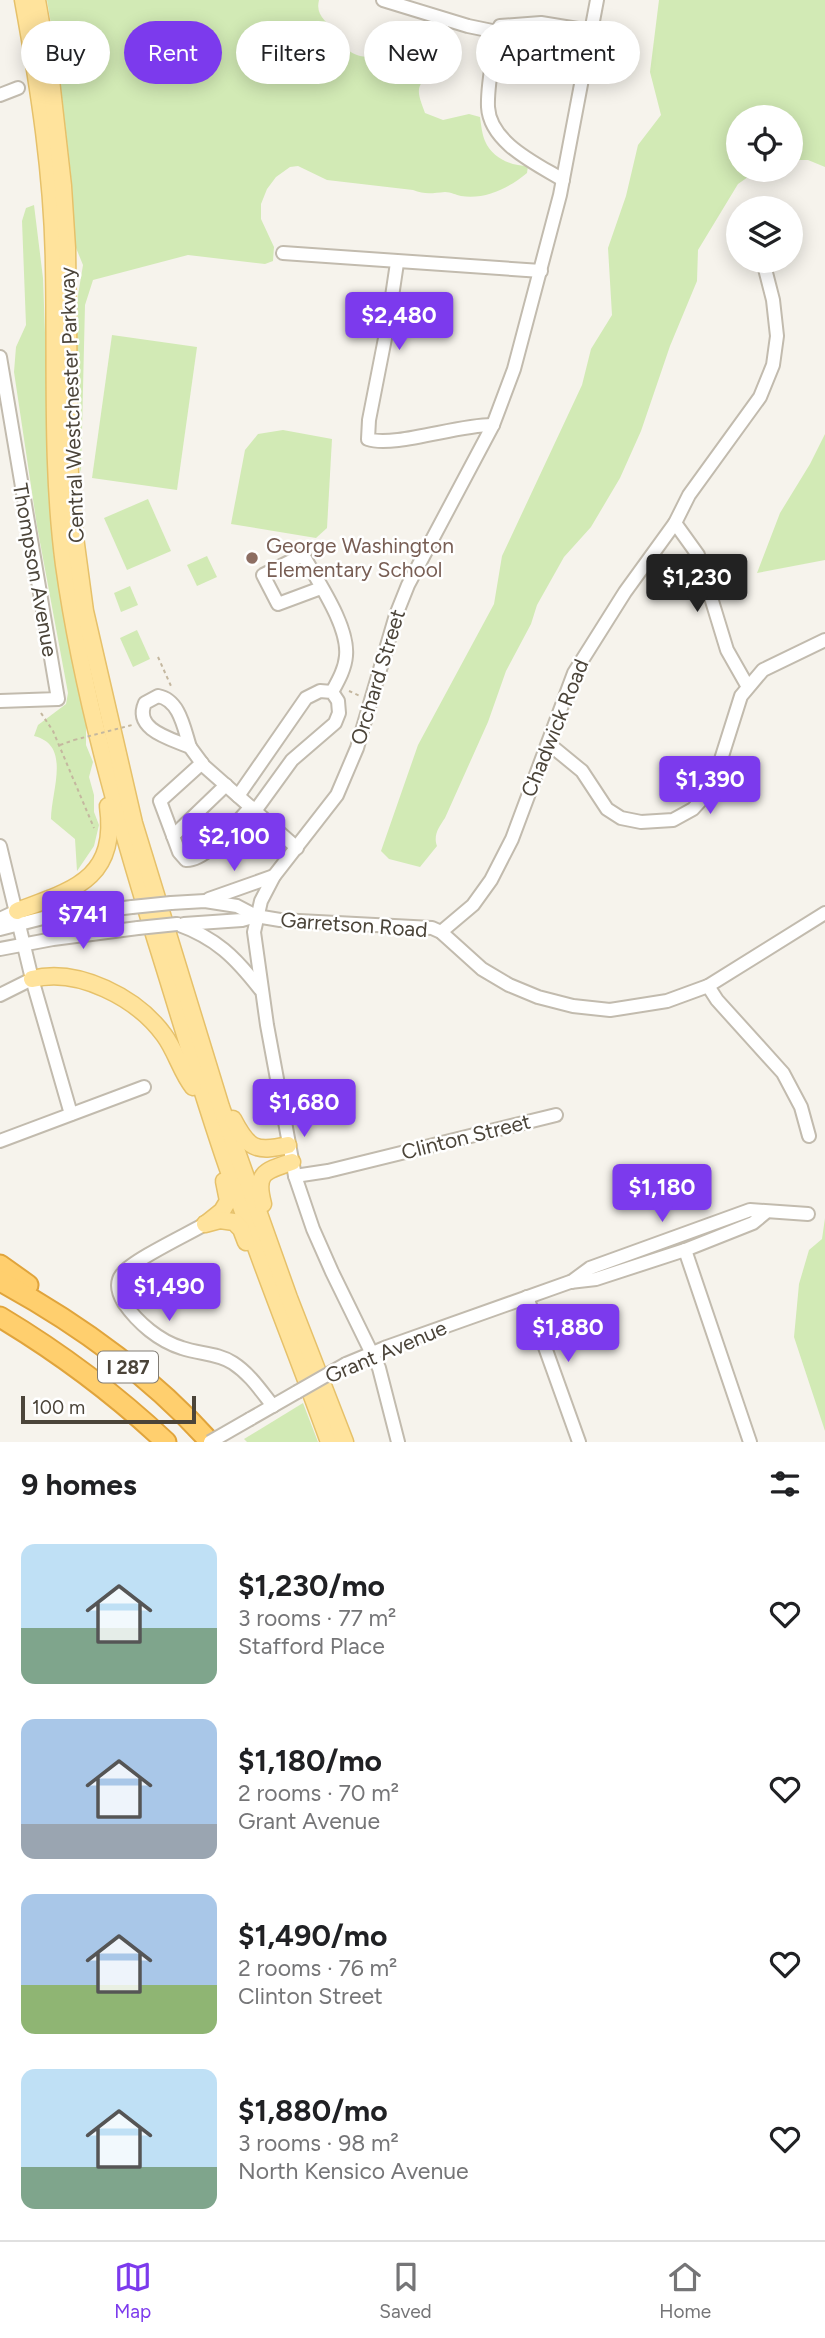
<!DOCTYPE html>
<html lang="en">
<head>
<meta charset="utf-8">
<style>
	:root { --surface:#fff; --page:#f2f2f2; --text:#202124; --muted:#757577; --line:#e0e0e0; --accent:#7c3aed }
	body { margin:0; font-family:Figtree,sans-serif; background:var(--page); color:var(--text); height:100vh; display:flex; flex-direction:column; font-size:26px; white-space:nowrap }
	* { box-sizing:border-box; margin:0 }
	p { font-size:23px; color:var(--muted) }
	.icon { flex:none; width:38px; height:38px; fill:none; stroke:currentColor; stroke-width:2; stroke-linecap:round; stroke-linejoin:round }
	.map { position:relative; height:1442px; overflow:hidden }
	.drawer { display:flex; flex-direction:column; background:var(--surface); flex:1 }
	.drawer>* { flex:none }
	.guide { position:absolute; left:21px; top:21px; width:784px; height:63px; display:flex; gap:14px }
	.fabs { position:absolute; left:726px; top:105px; display:grid; gap:14px }
	.fabs a { display:grid; place-items:center; width:77px; height:77px; border-radius:50%; background:var(--surface); box-shadow:0 4px 18px #0003; font-size:35px }
	.scale { position:absolute; left:21px; bottom:18px; width:175px; box-sizing:border-box; padding-left:7px; border:4px solid #4b4439; border-top:0; font-size:19px; line-height:24px; white-space:nowrap; color:#4b4439; -webkit-text-stroke:5px #fff; paint-order:stroke }
	.price { position:absolute; translate:-50% -60px; padding:0 16px; border-radius:7px; background:var(--accent); color:#fff; font-size:23px; line-height:46px; filter:drop-shadow(0 2px 4px #0008) }
	.price::after { content:''; position:absolute; left:50%; top:42px; width:21px; height:16px; margin-left:-10px; background:inherit; clip-path:polygon(0 0,100% 0,50% 100%) }
	.price.on { background:#222; color:#fff }
	ul { padding:0; list-style:none }
	li { display:flex; align-items:center; gap:21px; height:175px; padding:0 21px }
	li span { display:grid; place-items:center; flex:none; width:196px; height:140px; border-radius:14px; color:#555 }
	li>.icon { margin-inline-start:auto }
	span .icon { width:84px; height:84px; fill:#fffc; stroke-width:1 }
	li b { font-size:30px }
	h2 { display:flex; justify-content:space-between; align-items:center; height:84px; padding:0 21px; font-size:30px }
	.pill { padding:0 24px; border-radius:32px; background:var(--surface); box-shadow:0 4px 18px #0003; font-size:24px; line-height:63px }
	.pill.on { background:var(--accent); color:#fff }
	.menu { display:flex; justify-content:space-around; align-items:center; height:98px; border-top:2px solid var(--line); background:var(--surface); font-size:19px; color:var(--muted) }
	.menu a { display:grid; justify-items:center; gap:4px }
	.menu .on { color:var(--accent) }
	.map>svg:first-child { display:block }
	.green { fill:#d2eab5 }
	.lines { fill:none; stroke-linecap:round; stroke-linejoin:round }
	.minor-casing { stroke:#c2bbae; stroke-width:16 }
	.major-casing { stroke:#e6c16a; stroke-width:19 }
	.highway-casing { stroke:#e0a43c; stroke-width:23 }
	.path { stroke:#c4b79f; stroke-width:2; stroke-dasharray:3.5 3.5; stroke-linecap:butt }
	.minor { stroke:#fff; stroke-width:12 }
	.major { stroke:#ffe39c; stroke-width:16 }
	.highway { stroke:#ffcf6e; stroke-width:19 }
	.minor-bridge-casing { stroke:#c2bbae; stroke-width:16; stroke-linecap:butt }
	.path-bridge { stroke:#c4b79f; stroke-width:2; stroke-dasharray:3.5 3.5; stroke-linecap:butt }
	.minor-bridge { stroke:#fff; stroke-width:12 }
	.education-dot { fill:#8d6e63; stroke:#fff; stroke-width:2.5 }
	.labels { text-anchor:middle; stroke-width:5; stroke-linejoin:round; paint-order:stroke }
	.shield { fill:#fff; stroke:#817c74; stroke-width:2 }
	.shield-label { font-size:19px; font-weight:bold; fill:#4b4439 }
	.street-label { font-size:21px; fill:#4b4439; stroke:#fff }
	.education-label { font-size:21px; fill:#785e54; stroke:#fff; text-anchor:start }
</style>
</head>
<body>
<div class="map">
<svg width="825" height="1442" viewBox="0 0 825 1442">
	<rect width="100%" height="100%" fill="#f6f3ec"/>
	<g class="green">
		<path d="M47,0H319C315,16 327,21 335,32C341,41 345,51 357,55C365,58 375,56 384,60C392,63 400,70 410,67C416,66 423,59 429,56L435,60V69C415,86 416,89 425,113L443,120L469,114L480,117C481,124 482,134 485,141C492,158 511,166 528,166L527,173C509,188 485,200 461,196C456,195 451,192 445,192C433,193 425,195 413,190L327,180L298,166L290,167L276,177L267,189L261,204V219L274,247L273,261L265,264L188,255L93,280L85,305L81,472L74,449L77,301L83,265L74,243L72,185L59,72Z"/>
		<path d="M659,0H825V167L808,160H791V117H738V170H758L738,184L698,250L697,281L670,346L641,431L620,478L591,527L564,557L537,605L531,624L506,671L488,722L445,818C439,827 433,835 437,846L420,867L389,859L381,851L418,745L494,604L502,556L582,385L591,349L612,315L608,248L626,196L638,145L661,115L650,72Z"/>
		<path d="M34,205L43,278L52,525L55,540L53,553L62,578L78,689L86,711V745L93,762L89,777L94,795V812L99,825L94,846L77,871L75,839L51,819C51,791 72,745 34,736L38,725L66,704L68,693L37,526L14,372L16,347L26,325L22,221L26,208Z"/>
		<path d="M112,335L197,347L177,490L92,478Z"/>
		<path d="M283,430L332,439L327,528L316,538L231,524L245,450L258,434Z"/>
		<path d="M825,434V560L757,573L780,513L810,464Z"/>
		<path d="M148,499L171,551L127,570L104,518Z"/>
		<path d="M207,556L217,577L197,586L187,565Z"/>
		<path d="M130,586L138,605L121,612L114,593Z"/>
		<path d="M137,630L150,659L133,667L120,638Z"/>
		<path d="M825,1218V1431L794,1337L799,1284L809,1250L822,1239Z"/>
		<path d="M303,1403L318,1442H247L244,1439Z"/>
	</g>
	<g class="lines">
		<defs>
			<g id="minor">
				<path d="M383,0L468,26L497,32"/>
				<path d="M0,95L18,88"/>
				<path d="M563,180C537,164 490,143 488,107C487,83 494,56 497,32L500,26L541,23L590,31"/>
				<path d="M283,253L541,271"/>
				<path d="M397,263L388,323L369,420L368,439C393,448 460,424 493,425"/>
				<path d="M0,357L58,699L0,701"/>
				<path d="M675,523L698,555L727,650L748,687"/>
				<path d="M321,588L278,604L263,575L303,555C318,582 349,626 346,656C345,669 338,681 332,692"/>
				<path d="M158,696C180,700 184,729 190,747C172,739 133,730 145,703Z"/>
				<path d="M549,744L582,771L607,809L621,818L641,822L673,820L693,809L712,788L741,696L763,670L825,640"/>
				<path d="M190,747L204,766L297,848"/>
				<path d="M202,763L160,801L179,852L186,860C207,861 236,822 251,807"/>
				<path d="M238,796L306,698L320,691L332,692L338,701L339,713L335,723L292,760L255,811"/>
				<path d="M173,836L226,785"/>
				<path d="M0,846L32,979L71,1114"/>
				<path d="M209,899L274,876"/>
				<path d="M171,903L205,901L237,906L256,916L280,920L432,928L441,932L482,969L509,985L538,997L573,1006L610,1010L667,1001L708,986L825,913"/>
				<path d="M0,919L17,911"/>
				<path d="M177,924C216,938 235,957 260,989"/>
				<path d="M184,924L242,920L256,916"/>
				<path d="M0,929L47,917L132,907"/>
				<path d="M441,932L473,905L491,880L512,839L574,673L625,592L675,523L689,495L760,397L773,365L777,336L773,300L763,261"/>
				<path d="M0,949L53,939L138,928"/>
				<path d="M708,986L717,1000L783,1073L801,1107L809,1136"/>
				<path d="M0,995L32,979"/>
				<path d="M0,1141L144,1087"/>
				<path d="M295,1176L328,1171L556,1115"/>
				<path d="M205,1224C188,1234 133,1260 123,1273C115,1282 118,1293 124,1303C138,1323 159,1341 182,1348C199,1354 218,1353 233,1363C250,1374 261,1391 273,1406"/>
				<path d="M685,1250L750,1442"/>
				<path d="M571,1282L590,1268L750,1210L808,1214"/>
				<path d="M527,1297L579,1442"/>
				<path d="M346,1364L387,1347L570,1282L596,1279L685,1250L753,1223L765,1213"/>
				<path d="M250,1419L297,1392"/>
				<path d="M398,1442L379,1368L332,1272L313,1229L295,1176L267,1025L254,932L261,901L274,876L337,795L357,748L396,615L408,585L493,425L514,369L560,195L597,0"/>
			</g>
			<g id="major">
				<path d="M23,0C39,88 53,177 54,267C56,366 51,466 64,565C82,693 118,818 156,941C180,1017 202,1094 228,1169C259,1261 296,1351 329,1442"/>
				<path d="M37,0L51,80L63,186L67,248L70,476L73,522L85,611L134,823L221,1107L289,1298L345,1442"/>
				<path d="M17,911C73,890 118,879 108,806"/>
				<path d="M32,979C78,967 137,998 164,1035C176,1051 181,1072 193,1087"/>
				<path d="M233,1119C248,1148 255,1153 288,1145"/>
				<path d="M263,1204C255,1173 264,1171 292,1162"/>
				<path d="M207,1223L222,1211L228,1201L224,1181"/>
				<path d="M205,1224L220,1220L234,1222L241,1229L246,1242"/>
			</g>
			<g id="highway">
				<path d="M0,1265L28,1285"/>
				<path d="M0,1281C77,1323 152,1377 210,1442"/>
				<path d="M0,1317C60,1353 115,1394 166,1442"/>
			</g>
		</defs>
		<use href="#minor" class="minor-casing"/>
		<use href="#major" class="major-casing"/>
		<use href="#highway" class="highway-casing"/>
		<g class="path">
			<path d="M158,657L171,686"/>
			<path d="M349,691L360,696"/>
			<path d="M41,713L53,731L94,828"/>
			<path d="M60,745L74,740"/>
		</g>
		<use href="#minor" class="minor"/>
		<use href="#major" class="major"/>
		<use href="#highway" class="highway"/>
		<defs>
			<g id="minor-bridge">
				<path d="M132,907L171,903"/>
				<path d="M138,928L177,924"/>
				<path d="M297,1392L346,1364"/>
				<path d="M210,1442L250,1419"/>
			</g>
		</defs>
		<use href="#minor-bridge" class="minor-bridge-casing"/>
		<path class="path-bridge" d="M74,740L132,725"/>
		<use href="#minor-bridge" class="minor-bridge"/>
	</g>
	<circle class="education-dot" cx="252" cy="558" r="7"/>
	<g class="labels">
		<rect class="shield" x="98" y="1351.5" width="60" height="31" rx="5"/>
		<g class="shield-label">
			<text x="128" y="1374">I 287</text>
		</g>
		<g class="street-label">
			<text transform="translate(72 405) rotate(-92)" y="7">Central Westchester Parkway</text>
			<text transform="translate(35 570) rotate(80)" y="7">Thompson Avenue</text>
			<text transform="translate(378 677) rotate(-73)" y="7">Orchard Street</text>
			<text transform="translate(555 728) rotate(-68)" y="7">Chadwick Road</text>
			<text transform="translate(354 925) rotate(4)" y="7">Garretson Road</text>
			<text transform="translate(466 1137) rotate(-14)" y="7">Clinton Street</text>
			<text transform="translate(386 1352) rotate(-23)" y="7">Grant Avenue</text>
		</g>
		<g class="education-label">
			<text x="266" y="553">George Washington<tspan x="266" dy="24">Elementary School</tspan></text>
		</g>
	</g>
</svg>
<div class="fabs">
<a><svg class="icon" aria-label="locate" viewBox="0 0 24 24"><circle cx="12" cy="12" r="6"/><path d="M12 2v4M12 18v4M2 12h4M18 12h4"/></svg></a>
<a><svg class="icon" aria-label="layers" viewBox="0 0 24 24"><path d="M12 4l9 5-9 5-9-5zM3 14l9 5 9-5"/></svg></a>
</div>
<div class="scale">100 m</div>
<b class="price" style="left:399px;top:352px">$2,480</b>
<b class="price on" style="left:697px;top:614px">$1,230</b>
<b class="price" style="left:710px;top:816px">$1,390</b>
<b class="price" style="left:234px;top:873px">$2,100</b>
<b class="price" style="left:83px;top:951px">$741</b>
<b class="price" style="left:304px;top:1139px">$1,680</b>
<b class="price" style="left:662px;top:1224px">$1,180</b>
<b class="price" style="left:169px;top:1323px">$1,490</b>
<b class="price" style="left:568px;top:1364px">$1,880</b>
<div class="guide">
<a class="pill">Buy</a>
<a class="pill on">Rent</a>
<a class="pill">Filters</a>
<a class="pill">New</a>
<a class="pill">Apartment</a>
</div>
</div>
<section class="drawer">
<h2>9 homes<svg class="icon" aria-label="filters" viewBox="0 0 24 24"><path d="M4 7h16M4 17h16"/><circle cx="9" cy="7" r="2"/><circle cx="15" cy="17" r="2"/></svg></h2>
<ul>
<li><span style="background:linear-gradient(#bfe0f5 60%,#7fa58c 0)"><svg class="icon" aria-label="home" viewBox="0 0 24 24"><path d="M3 11l9-7 9 7M6 9v11h12V9"/></svg></span><div><b>$1,230/mo</b><p>3 rooms · 77 m²</p><p>Stafford Place</p></div><svg class="icon" aria-label="heart" viewBox="0 0 24 24"><path d="M12 20l-8-8c-3-5 5-10 8-4 3-6 11-1 8 4z"/></svg></li>
<li><span style="background:linear-gradient(#a9c7e8 75%,#9aa5b1 0)"><svg class="icon" aria-label="home" viewBox="0 0 24 24"><path d="M3 11l9-7 9 7M6 9v11h12V9"/></svg></span><div><b>$1,180/mo</b><p>2 rooms · 70 m²</p><p>Grant Avenue</p></div><svg class="icon" aria-label="heart" viewBox="0 0 24 24"><path d="M12 20l-8-8c-3-5 5-10 8-4 3-6 11-1 8 4z"/></svg></li>
<li><span style="background:linear-gradient(#a9c7e8 65%,#8fb573 0)"><svg class="icon" aria-label="home" viewBox="0 0 24 24"><path d="M3 11l9-7 9 7M6 9v11h12V9"/></svg></span><div><b>$1,490/mo</b><p>2 rooms · 76 m²</p><p>Clinton Street</p></div><svg class="icon" aria-label="heart" viewBox="0 0 24 24"><path d="M12 20l-8-8c-3-5 5-10 8-4 3-6 11-1 8 4z"/></svg></li>
<li><span style="background:linear-gradient(#bfe0f5 70%,#7fa58c 0)"><svg class="icon" aria-label="home" viewBox="0 0 24 24"><path d="M3 11l9-7 9 7M6 9v11h12V9"/></svg></span><div><b>$1,880/mo</b><p>3 rooms · 98 m²</p><p>North Kensico Avenue</p></div><svg class="icon" aria-label="heart" viewBox="0 0 24 24"><path d="M12 20l-8-8c-3-5 5-10 8-4 3-6 11-1 8 4z"/></svg></li>
</ul>
</section>
<nav class="menu">
<a class="on"><svg class="icon" aria-label="map" viewBox="0 0 24 24"><path d="M3 6l6-2 6 2 6-2v14l-6 2-6-2-6 2zM9 4v14M15 6v14"/></svg>Map</a>
<a><svg class="icon" aria-label="saved" viewBox="0 0 24 24"><path d="M7 4h10v16l-5-4-5 4z"/></svg>Saved</a>
<a><svg class="icon" aria-label="home" viewBox="0 0 24 24"><path d="M3 11l9-7 9 7M6 9v11h12V9"/></svg>Home</a>
</nav>
</body>
</html>
